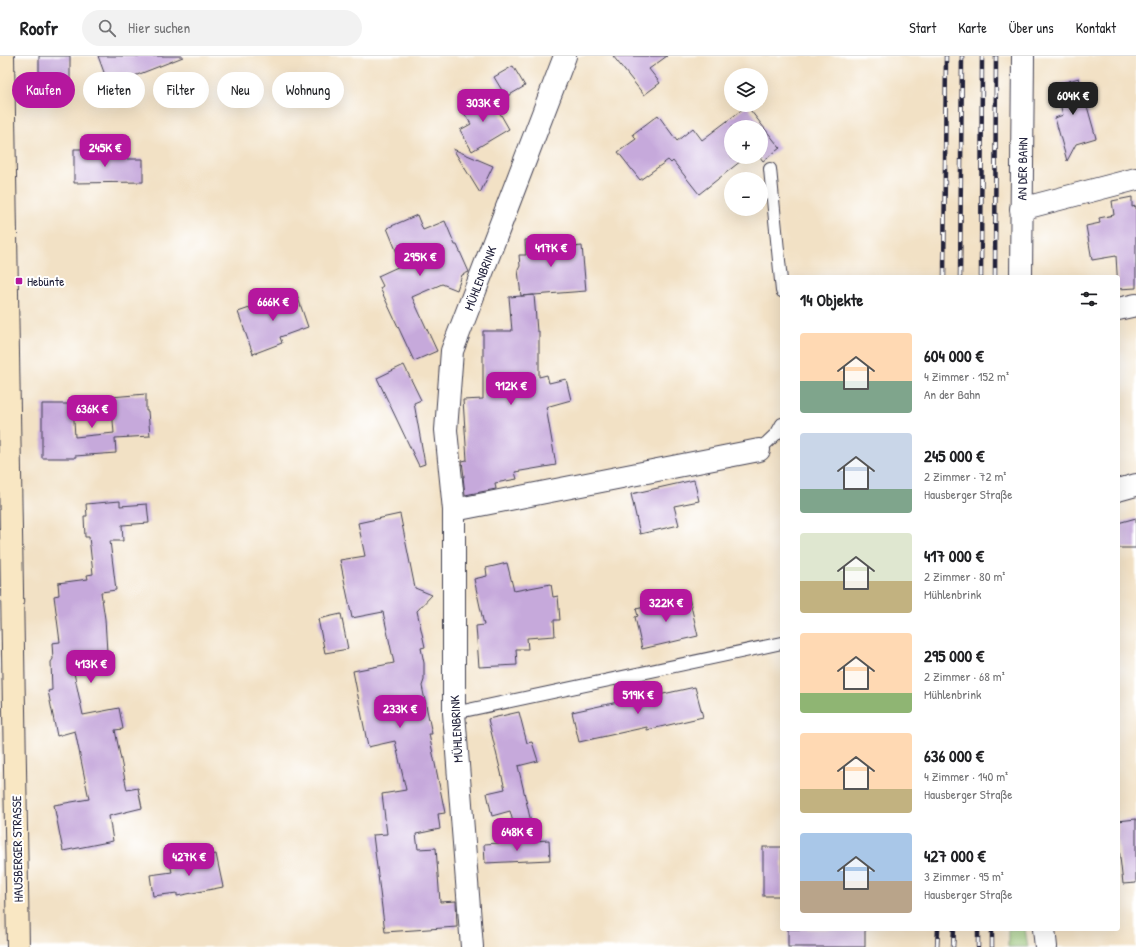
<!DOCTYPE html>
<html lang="de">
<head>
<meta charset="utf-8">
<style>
	:root { --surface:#fff; --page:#f2f2f2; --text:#202124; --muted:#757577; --line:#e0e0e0; --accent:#b5179e }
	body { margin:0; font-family:"Patrick Hand",sans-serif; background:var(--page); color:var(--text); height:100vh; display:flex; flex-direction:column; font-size:15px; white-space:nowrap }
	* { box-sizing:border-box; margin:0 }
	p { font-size:13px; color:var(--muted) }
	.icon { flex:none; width:22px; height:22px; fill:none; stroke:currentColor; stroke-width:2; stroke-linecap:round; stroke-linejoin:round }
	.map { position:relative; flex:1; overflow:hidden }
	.drawer { position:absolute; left:780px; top:219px; width:340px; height:656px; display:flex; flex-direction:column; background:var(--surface); border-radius:4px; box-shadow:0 4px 16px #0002 }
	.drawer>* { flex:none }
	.hud { position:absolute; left:12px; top:16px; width:380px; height:36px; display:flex; gap:8px }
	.fabs { position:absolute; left:724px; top:12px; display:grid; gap:8px }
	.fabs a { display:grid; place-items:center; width:44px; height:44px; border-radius:50%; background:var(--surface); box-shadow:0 4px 16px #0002; font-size:20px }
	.price { position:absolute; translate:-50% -34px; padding:0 9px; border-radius:8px; background:var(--accent); color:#fff; font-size:13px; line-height:26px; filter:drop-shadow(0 1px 2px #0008) }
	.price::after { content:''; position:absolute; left:50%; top:24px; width:12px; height:9px; margin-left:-6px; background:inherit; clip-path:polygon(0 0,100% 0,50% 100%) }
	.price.selected { background:#222; color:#fff }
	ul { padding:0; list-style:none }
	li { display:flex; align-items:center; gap:12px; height:100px; padding:0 20px }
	li span { display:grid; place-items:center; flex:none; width:112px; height:80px; border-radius:4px; color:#555 }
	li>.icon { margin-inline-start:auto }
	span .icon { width:48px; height:48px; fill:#fffc; stroke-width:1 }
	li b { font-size:17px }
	h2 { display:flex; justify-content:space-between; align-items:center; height:48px; padding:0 20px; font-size:17px }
	.pill { padding:0 14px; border-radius:18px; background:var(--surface); box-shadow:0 4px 16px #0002; font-size:14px; line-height:36px }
	.pill.selected { background:var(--accent); color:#fff }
	header { display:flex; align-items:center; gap:24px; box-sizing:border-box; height:56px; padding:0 20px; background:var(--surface); border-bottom:1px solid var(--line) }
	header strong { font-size:19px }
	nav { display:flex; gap:22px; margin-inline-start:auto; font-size:14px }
	.search { width:280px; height:36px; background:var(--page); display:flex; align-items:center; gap:10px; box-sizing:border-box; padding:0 14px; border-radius:22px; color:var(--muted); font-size:15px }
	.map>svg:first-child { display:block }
	.green { fill:#95c472; stroke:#5c7356 }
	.building { fill:#c6a9db }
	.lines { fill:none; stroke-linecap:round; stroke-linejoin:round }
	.service-casing { stroke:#413f50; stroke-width:14 }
	.minor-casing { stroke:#413f50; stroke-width:24 }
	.secondary-casing { stroke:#413f50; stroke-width:24 }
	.service { stroke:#fff; stroke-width:12 }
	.minor { stroke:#fff; stroke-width:22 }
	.secondary { stroke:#f9e7c3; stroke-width:22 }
	.rail-casing { stroke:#22223b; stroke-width:4.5 }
	.rail { stroke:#fff; stroke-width:3; stroke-dasharray:9; stroke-linecap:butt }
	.poi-dot { fill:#b5179e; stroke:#fff; stroke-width:1.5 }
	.labels { text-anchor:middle; stroke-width:4; stroke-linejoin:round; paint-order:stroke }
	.street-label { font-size:13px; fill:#22223b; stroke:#fff }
	.poi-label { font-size:13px; fill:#22223b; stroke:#fff; text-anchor:start }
</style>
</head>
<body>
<header>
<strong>Roofr</strong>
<div class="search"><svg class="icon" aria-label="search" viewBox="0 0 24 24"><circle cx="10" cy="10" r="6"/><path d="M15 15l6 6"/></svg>Hier suchen</div>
<nav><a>Start</a><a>Karte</a><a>Über uns</a><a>Kontakt</a></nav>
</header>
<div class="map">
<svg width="1136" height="891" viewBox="0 0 1136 891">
	<rect width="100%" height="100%" fill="#fff"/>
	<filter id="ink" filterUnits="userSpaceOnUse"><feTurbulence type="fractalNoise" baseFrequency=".025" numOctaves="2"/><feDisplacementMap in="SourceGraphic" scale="8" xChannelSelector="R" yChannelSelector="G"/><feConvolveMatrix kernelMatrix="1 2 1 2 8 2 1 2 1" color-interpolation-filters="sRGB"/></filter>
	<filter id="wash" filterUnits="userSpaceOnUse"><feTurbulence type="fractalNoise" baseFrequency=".012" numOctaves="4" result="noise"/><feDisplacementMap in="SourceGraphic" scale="16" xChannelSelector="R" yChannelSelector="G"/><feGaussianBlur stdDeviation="0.9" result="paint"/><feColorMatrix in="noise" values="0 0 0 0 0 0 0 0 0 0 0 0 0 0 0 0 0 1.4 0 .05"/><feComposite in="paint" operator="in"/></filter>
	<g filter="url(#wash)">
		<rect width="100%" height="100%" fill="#f2e1c5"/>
		<path class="green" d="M1008,873H1025L1028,891H1008Z"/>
		<g id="blocks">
			<g class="building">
				<rect x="39" y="0" width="31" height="25"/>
				<path d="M98,0H183V1L109,30Z"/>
				<path d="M613,0H667L649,13L660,27L644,39Z"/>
				<path d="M513,10L525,30L506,41L494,21Z"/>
				<path d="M1079,22L1096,82L1076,88L1067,105L1055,62L1063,59L1055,29Z"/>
				<path d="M489,38L509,73L472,95L460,74L471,68L462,54Z"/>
				<path d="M747,50L780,92L763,105L760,101H761V71H731V101H746L699,138L673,105L671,107L668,104L640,124L618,96L636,83L633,78L658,59L677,85L693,72L702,84Z"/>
				<path d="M74,93H111V103H143V126L74,127Z"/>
				<path d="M453,93L493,110L480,137Z"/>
				<path d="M1132,141V151L1136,150V232L1118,233L1116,200L1092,204L1086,170L1100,167L1099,162L1114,159L1112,145Z"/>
				<path d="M417,159L423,174L445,165L455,189H457L469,216L462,219L457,234L442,228L412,241L437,295L414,305L380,232L383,230L378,220L402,209L387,172Z"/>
				<path d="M563,181L564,192L582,190L586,235L521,240L518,214L520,210L519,199H526L525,184Z"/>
				<path d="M296,236L308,271L280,281L282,287L253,298L238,256Z"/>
				<path d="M534,239L537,275H539V321L547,319L549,327L566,323L571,344L546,351L556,409L515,416L517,423L495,427L496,433L465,439L463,421H464L462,405L467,404L463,344L483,343V275H512L509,241Z"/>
				<path d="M404,309L421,344L414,347L425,408L419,410L377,322Z"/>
				<path d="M146,338V355H148L150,380L115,382L116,397L75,400V402H42V348H73L75,381L114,377L111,341Z"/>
				<path d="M694,424L699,445L674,450L679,469L640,478L631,438Z"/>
				<path d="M120,445V450L147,448L149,467L122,469L123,485H110L116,534L101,536L105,563L107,596L86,597L87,616L74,617L83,659L119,652L123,673L115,674L127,734L138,732L142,752L109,760L113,785L63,795L54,749L89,743L75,675L57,680L48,635L52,634L51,606L53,603L52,587L60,586L54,540L59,539L58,527L88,523L87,519L93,518L89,481H85L84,460H87L86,448Z"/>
				<path d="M400,458L415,532L432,539L417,555L425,591L421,592L424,607V624L422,630L432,678H429L445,757L438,758L440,773L416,778L418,793L436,792L440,846L456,845L457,871L385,876L373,779L387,778L382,738L406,734L395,685L368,691L353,615L394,607L383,556L352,562L340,504L365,500L358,467Z"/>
				<path d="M1136,462V492H1118V467Z"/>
				<path d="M507,507L514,535L551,528L553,541L558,540L560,564H554L555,580L527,582L528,593H516L517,609L479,611L476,570L484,569L474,523L487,520L486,512Z"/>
				<path d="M689,541L698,580L642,593L635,561L638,560L636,553Z"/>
				<path d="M341,558L348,593L325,597L318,563Z"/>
				<path d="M695,631L703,661L647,674V671L579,686L572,656L627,644V646Z"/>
				<path d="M519,656L527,687L532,686L538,705L518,710L531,766L514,770L510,755L492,760L487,737L505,733L488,663Z"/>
				<path d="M1136,763V827L1123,828L1118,783V765Z"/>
				<path d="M549,784L550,804L485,807L484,788Z"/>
				<rect x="763" y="791" width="19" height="49"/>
				<path d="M216,798L223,831L177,840V837L153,840L150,819L172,816L170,808Z"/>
				<rect x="788" y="873" width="77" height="18"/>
			</g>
		</g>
	</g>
	<g filter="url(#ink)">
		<use href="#blocks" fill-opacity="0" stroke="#413f50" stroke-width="1"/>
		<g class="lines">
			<defs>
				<g id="service">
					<path d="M770,113L782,235"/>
					<path d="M759,394L777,377L782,368"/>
					<path d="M454,657L782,587"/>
				</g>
				<g id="minor">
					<path d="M1021,153L1136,123"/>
					<path d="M1021,221L1023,0"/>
					<path d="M1118,253L1136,249"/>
					<path d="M1118,434L1136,429"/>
					<path d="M454,454L759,394"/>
					<path d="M1044,873L1046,891"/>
					<path d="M472,891L454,657V454L446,374L452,295L565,0"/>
				</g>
				<path id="secondary" d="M3,0L18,891"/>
			</defs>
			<use href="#service" class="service-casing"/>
			<use href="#minor" class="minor-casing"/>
			<use href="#secondary" class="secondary-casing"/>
			<use href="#service" class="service"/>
			<use href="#minor" class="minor"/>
			<use href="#secondary" class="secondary"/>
			<defs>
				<g id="rail">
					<path d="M944,221L946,0"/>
					<path d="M960,221L962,0"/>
					<path d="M981,221L982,0"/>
					<path d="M995,221L996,0"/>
					<path d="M937,891L938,873"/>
					<path d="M953,891L954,873"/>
					<path d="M978,891V873"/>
					<path d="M992,891V873"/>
				</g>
			</defs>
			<use href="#rail" class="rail-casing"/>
			<use href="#rail" class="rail"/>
		</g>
	</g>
	<rect class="poi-dot" x="15" y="221" width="8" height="8" rx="2"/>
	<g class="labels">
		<g class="street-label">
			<text transform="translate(1022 113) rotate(-89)" y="5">AN DER BAHN</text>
			<text transform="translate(480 222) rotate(-69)" y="5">MÜHLENBRINK</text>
			<text transform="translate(456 673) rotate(-93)" y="5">MÜHLENBRINK</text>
			<text transform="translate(17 793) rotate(-91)" y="5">HAUSBERGER STRASSE</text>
		</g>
		<g class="poi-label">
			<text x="27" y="230">Hebünte</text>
		</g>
	</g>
</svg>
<div class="fabs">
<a><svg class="icon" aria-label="layers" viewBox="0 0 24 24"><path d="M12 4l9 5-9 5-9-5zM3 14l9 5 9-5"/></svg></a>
<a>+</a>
<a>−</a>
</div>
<b class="price selected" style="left:1073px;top:60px">604K €</b>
<b class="price" style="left:483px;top:67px">303K €</b>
<b class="price" style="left:105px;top:112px">245K €</b>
<b class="price" style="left:551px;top:212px">417K €</b>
<b class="price" style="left:420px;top:221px">295K €</b>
<b class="price" style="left:273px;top:266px">666K €</b>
<b class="price" style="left:511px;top:350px">912K €</b>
<b class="price" style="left:92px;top:373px">636K €</b>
<b class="price" style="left:666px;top:567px">322K €</b>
<b class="price" style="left:91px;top:628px">413K €</b>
<b class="price" style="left:638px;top:659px">519K €</b>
<b class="price" style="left:400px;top:673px">233K €</b>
<b class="price" style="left:517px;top:796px">648K €</b>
<b class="price" style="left:189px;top:821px">427K €</b>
<div class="hud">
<a class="pill selected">Kaufen</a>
<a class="pill">Mieten</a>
<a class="pill">Filter</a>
<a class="pill">Neu</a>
<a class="pill">Wohnung</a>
</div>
<section class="drawer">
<h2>14 Objekte<svg class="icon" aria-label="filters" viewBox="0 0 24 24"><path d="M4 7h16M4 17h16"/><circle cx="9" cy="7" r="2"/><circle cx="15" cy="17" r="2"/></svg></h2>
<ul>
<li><span style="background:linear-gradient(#ffd9b3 60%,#7fa58c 0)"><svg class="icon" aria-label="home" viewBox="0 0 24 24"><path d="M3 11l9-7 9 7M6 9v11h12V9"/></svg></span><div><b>604 000 €</b><p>4 Zimmer · 152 m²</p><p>An der Bahn</p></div></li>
<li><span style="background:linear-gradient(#c9d6e8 70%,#7fa58c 0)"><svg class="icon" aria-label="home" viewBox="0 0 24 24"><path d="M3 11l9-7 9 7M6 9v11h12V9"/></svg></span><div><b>245 000 €</b><p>2 Zimmer · 72 m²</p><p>Hausberger Straße</p></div></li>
<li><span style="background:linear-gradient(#dfe7d0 60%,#c2b280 0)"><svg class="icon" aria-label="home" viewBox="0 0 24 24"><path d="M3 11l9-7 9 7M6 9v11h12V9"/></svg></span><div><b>417 000 €</b><p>2 Zimmer · 80 m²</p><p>Mühlenbrink</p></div></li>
<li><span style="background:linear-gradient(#ffd9b3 75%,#8fb573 0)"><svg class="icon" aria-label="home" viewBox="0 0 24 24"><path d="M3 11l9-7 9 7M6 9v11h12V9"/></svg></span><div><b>295 000 €</b><p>2 Zimmer · 68 m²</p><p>Mühlenbrink</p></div></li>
<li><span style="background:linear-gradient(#ffd9b3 70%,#c2b280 0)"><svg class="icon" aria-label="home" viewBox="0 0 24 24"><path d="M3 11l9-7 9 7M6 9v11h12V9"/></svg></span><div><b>636 000 €</b><p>4 Zimmer · 140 m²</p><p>Hausberger Straße</p></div></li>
<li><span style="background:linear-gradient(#a9c7e8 60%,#b9a48a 0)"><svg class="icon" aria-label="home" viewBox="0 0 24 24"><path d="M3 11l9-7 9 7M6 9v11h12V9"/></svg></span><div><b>427 000 €</b><p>3 Zimmer · 95 m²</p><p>Hausberger Straße</p></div></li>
</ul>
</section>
</div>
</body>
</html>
